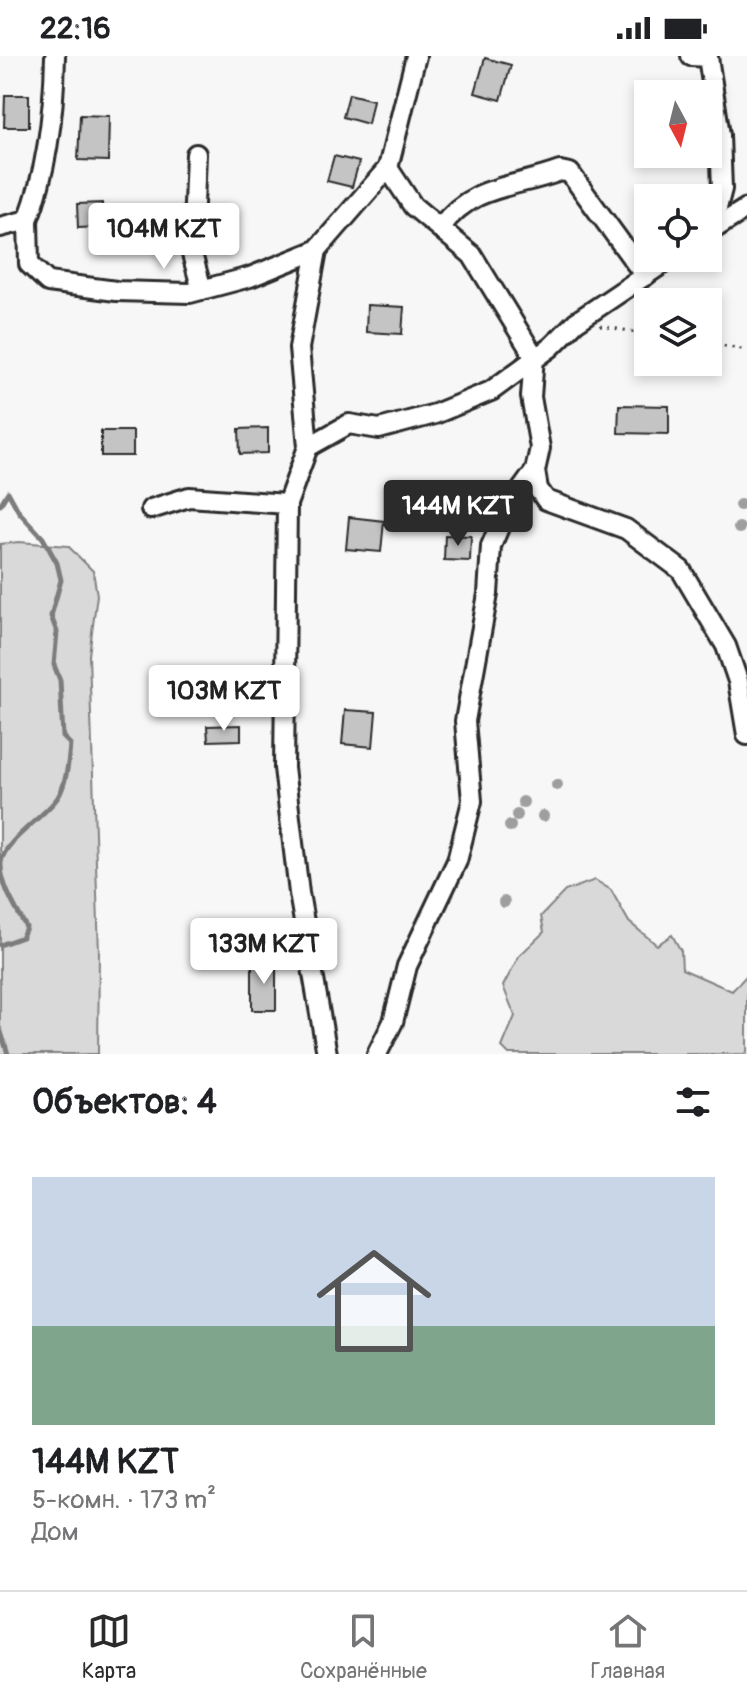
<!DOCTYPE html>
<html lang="ru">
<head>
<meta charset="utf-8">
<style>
	:root { --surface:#fff; --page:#f6f6f6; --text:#202124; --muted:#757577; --line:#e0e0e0; --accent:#2b2b2b }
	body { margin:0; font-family:Pangolin,sans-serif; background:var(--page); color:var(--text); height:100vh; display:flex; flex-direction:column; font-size:30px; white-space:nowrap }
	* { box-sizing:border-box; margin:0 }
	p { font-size:26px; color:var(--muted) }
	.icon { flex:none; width:44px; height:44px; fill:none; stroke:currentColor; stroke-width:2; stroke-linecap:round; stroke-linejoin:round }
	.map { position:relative; height:998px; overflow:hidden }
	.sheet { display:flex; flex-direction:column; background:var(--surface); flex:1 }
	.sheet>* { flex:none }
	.needle { width:52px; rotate:173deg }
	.controls { position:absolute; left:634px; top:24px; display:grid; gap:16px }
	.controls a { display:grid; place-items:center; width:88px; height:88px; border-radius:0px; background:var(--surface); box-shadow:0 4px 12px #0003; font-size:40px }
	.price { position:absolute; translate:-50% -68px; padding:0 18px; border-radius:8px; background:#fff; color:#222; font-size:26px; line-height:52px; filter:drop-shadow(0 2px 4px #0008) }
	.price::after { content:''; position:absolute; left:50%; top:48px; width:24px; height:18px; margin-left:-12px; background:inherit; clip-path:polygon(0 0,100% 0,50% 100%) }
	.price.active { background:var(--accent); color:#fff }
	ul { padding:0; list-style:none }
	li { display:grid; align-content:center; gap:16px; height:424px; padding:0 32px }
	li+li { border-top:2px solid var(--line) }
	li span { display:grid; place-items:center; height:248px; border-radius:0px; color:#555 }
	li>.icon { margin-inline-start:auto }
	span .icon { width:144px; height:144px; fill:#fffc; stroke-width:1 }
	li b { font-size:34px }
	h2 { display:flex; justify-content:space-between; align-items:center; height:96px; padding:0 32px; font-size:34px }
	.status { display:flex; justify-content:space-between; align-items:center; height:56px; padding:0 40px; background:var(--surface); direction:ltr }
	.status svg { height:22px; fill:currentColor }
	.tabs { display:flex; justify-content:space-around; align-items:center; height:112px; border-top:2px solid var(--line); background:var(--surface); font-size:22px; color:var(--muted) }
	.tabs a { display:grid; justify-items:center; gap:4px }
	.tabs .active { color:var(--accent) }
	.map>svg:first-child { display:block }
	.green { fill:#d9d9d9; stroke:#828282; stroke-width:2 }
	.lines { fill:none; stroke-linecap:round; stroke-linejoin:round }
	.stream { stroke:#7b7b7b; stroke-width:5 }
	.building { fill:#c4c4c4; stroke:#2b2b2b; stroke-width:2 }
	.minor-casing { stroke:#2b2b2b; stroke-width:24 }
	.path { stroke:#2b2b2b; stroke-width:3; stroke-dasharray:2 6; stroke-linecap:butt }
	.minor { stroke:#fff; stroke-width:18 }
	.tree { fill:#9e9e9e }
</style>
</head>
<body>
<div class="status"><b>22:16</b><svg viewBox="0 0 49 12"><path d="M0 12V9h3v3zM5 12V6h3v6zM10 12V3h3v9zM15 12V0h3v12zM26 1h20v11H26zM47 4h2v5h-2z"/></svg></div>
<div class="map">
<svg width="747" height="998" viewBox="0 0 747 998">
	<rect width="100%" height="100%" fill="#f7f7f7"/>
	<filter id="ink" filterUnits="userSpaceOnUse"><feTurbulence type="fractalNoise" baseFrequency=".0125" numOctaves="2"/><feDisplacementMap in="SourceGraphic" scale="16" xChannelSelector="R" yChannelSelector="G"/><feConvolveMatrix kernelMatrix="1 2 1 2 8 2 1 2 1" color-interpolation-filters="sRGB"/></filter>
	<g filter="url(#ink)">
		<g class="green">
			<path d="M19,486L68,490L93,515L97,539L89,599L99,897L98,998H0V488Z"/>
			<path d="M595,824L611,834L629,866L657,889L672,879L681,895L682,913L732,935L747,919V998H509L502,991L515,960L503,930L519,900L544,876L541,860L565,835Z"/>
		</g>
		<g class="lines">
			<g class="stream">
				<path d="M0,449L8,436L19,456L43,482L57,507L61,524L51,560L57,576L54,609L60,624L63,681L70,688C69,702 66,729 58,741C46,760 3,785 1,807C0,828 16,853 26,871L22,881L0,889"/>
				<path d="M0,973L8,998"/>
			</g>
		</g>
		<g class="building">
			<path d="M485,2L511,9L501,44L475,37Z"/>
			<path d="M349,38L373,44L368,68L343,61Z"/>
			<path d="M5,39H29V71H4Z"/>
			<path d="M80,59L109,60L108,105L78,104Z"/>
			<path d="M334,100L359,106L352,131L327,125Z"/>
			<path d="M102,147L103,171L78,172L77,148Z"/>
			<path d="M367,249L404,251L402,278L366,276Z"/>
			<path d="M619,349L669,350V378L618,377Z"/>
			<path d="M268,372V397L240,398L239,373Z"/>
			<rect x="101" y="375" width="32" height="25"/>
			<path d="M349,461L384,465L381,496L346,493Z"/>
			<path d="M445,479L471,480L470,505L444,504Z"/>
			<path d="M345,654L376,656L373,691L342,688Z"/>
			<path d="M241,669V684L208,685L207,670Z"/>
			<rect x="252" y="905" width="24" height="49"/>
		</g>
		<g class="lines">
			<defs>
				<g id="minor">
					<path d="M691,0L708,1L720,79L722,133L711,175"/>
					<path d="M196,98L192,198L202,234"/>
					<path d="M388,112L413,150L472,199L534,300L531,341L540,392L535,415L538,433L546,444L626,473L681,514L726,590L738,625L747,679"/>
					<path d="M28,164L29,208L48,226L116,235L190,237L250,221L317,194"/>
					<path d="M0,171L28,164C48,112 54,55 55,0"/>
					<path d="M441,171C472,128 515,132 560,115L570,117L645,220"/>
					<path d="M709,176L747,152"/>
					<path d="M308,391L349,368L379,373L435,358L491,335L551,291L576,266L671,202"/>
					<path d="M151,453L189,441L287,448"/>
					<path d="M327,998L299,837L284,712L287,448L308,391L299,292L317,194L388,112L416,0"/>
					<path d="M377,998L393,966L407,910L457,805L472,745L465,665L488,538L491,490L506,455L535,415"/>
				</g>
			</defs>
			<use href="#minor" class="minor-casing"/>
			<g class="path">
				<path d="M600,270L648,278"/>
				<path d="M708,287L747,294"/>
			</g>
			<use href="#minor" class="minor"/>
		</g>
		<g class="tree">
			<circle cx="740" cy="449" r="6"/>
			<circle cx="739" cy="472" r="6"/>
			<circle cx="557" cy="729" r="6"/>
			<circle cx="523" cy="746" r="6"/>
			<circle cx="517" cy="759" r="6"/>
			<circle cx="543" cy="760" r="6"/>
			<circle cx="510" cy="770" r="6"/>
			<circle cx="504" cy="846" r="6"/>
		</g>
	</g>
</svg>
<div class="controls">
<a><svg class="needle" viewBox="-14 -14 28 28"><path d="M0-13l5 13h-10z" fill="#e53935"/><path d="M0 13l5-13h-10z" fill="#757577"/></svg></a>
<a><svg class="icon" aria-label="locate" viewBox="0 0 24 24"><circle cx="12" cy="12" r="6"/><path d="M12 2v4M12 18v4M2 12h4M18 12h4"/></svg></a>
<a><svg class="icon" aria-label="layers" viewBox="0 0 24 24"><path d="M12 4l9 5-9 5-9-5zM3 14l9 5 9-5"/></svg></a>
</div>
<b class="price" style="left:164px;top:215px">104M KZT</b>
<b class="price active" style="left:458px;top:492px">144M KZT</b>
<b class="price" style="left:224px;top:677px">103M KZT</b>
<b class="price" style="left:264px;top:930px">133M KZT</b>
</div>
<section class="sheet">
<h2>Объектов: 4<svg class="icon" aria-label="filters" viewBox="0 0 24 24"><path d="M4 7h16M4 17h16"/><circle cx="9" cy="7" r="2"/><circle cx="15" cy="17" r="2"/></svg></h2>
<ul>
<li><span style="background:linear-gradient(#c9d6e8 60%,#7fa58c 0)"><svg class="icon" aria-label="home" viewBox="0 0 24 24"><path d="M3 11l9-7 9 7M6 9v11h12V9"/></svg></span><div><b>144M KZT</b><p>5-комн. · 173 m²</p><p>Дом</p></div></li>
</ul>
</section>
<nav class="tabs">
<a class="active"><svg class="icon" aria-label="map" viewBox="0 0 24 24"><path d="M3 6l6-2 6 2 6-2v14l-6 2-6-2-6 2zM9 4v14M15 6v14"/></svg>Карта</a>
<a><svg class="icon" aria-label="saved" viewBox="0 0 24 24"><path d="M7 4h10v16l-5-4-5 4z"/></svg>Сохранённые</a>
<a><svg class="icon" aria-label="home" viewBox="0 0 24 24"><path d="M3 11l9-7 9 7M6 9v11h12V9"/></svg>Главная</a>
</nav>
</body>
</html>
